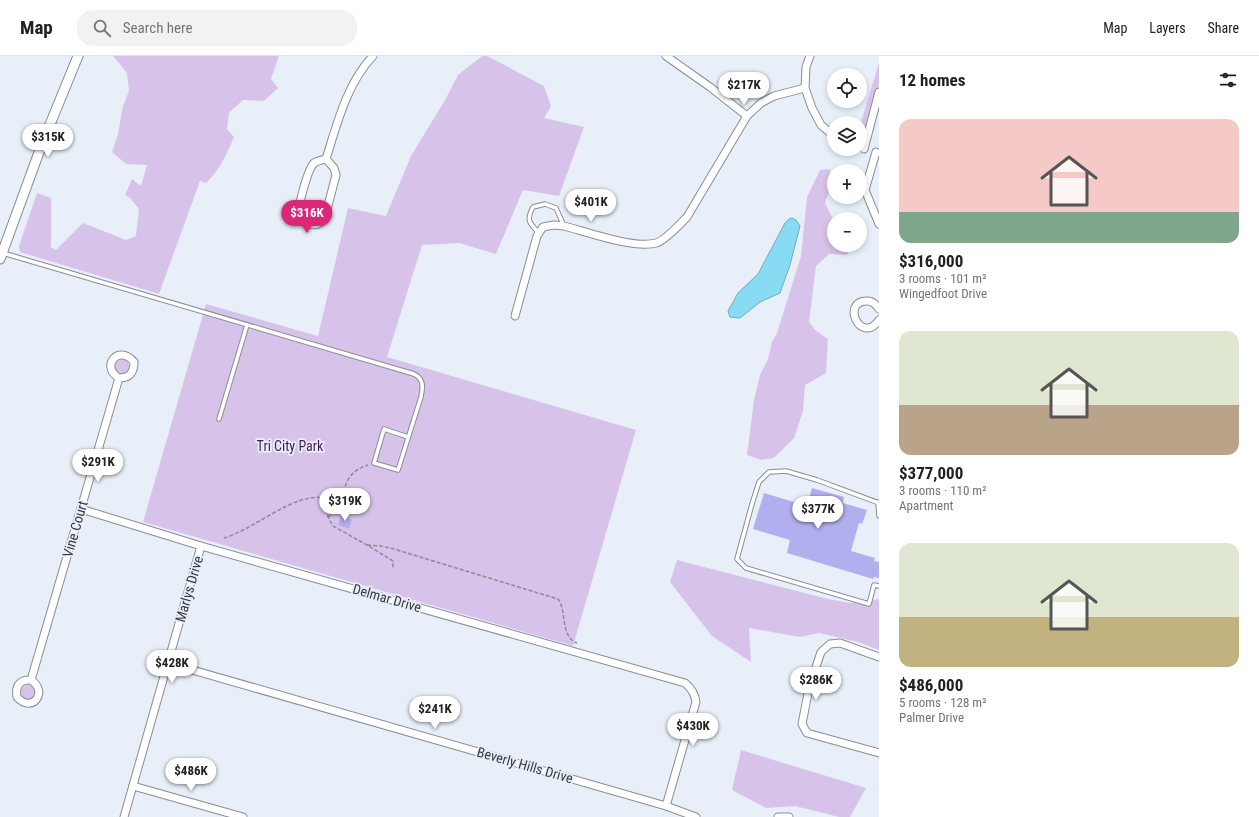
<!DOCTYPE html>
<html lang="en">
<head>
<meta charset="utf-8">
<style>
	:root { --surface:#fff; --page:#f2f2f2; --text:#202124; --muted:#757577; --line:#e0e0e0; --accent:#db2777 }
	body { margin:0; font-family:"Roboto Condensed",sans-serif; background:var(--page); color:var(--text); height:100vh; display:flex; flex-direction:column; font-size:15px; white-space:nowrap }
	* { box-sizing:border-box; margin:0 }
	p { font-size:13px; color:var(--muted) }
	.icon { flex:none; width:22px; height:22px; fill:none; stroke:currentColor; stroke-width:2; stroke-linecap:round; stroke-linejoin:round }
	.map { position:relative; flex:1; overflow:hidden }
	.details { display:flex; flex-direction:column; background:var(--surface); width:380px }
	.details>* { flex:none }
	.controls { position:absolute; left:827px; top:12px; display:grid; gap:8px }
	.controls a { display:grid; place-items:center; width:40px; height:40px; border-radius:50%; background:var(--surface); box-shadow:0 2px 6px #0003; font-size:20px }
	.price { position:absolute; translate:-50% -34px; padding:0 9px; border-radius:14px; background:#fff; color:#222; font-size:13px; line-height:26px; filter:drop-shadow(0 1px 2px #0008) }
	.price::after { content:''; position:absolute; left:50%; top:24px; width:12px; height:9px; margin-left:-6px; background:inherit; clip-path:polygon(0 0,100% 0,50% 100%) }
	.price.selected { background:var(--accent); color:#fff }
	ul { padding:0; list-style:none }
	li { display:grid; align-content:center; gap:8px; height:212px; padding:0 20px }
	li span { display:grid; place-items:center; height:124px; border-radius:12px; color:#555 }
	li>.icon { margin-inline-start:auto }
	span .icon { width:72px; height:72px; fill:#fffc; stroke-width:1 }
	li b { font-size:17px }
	h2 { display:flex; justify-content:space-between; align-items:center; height:48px; padding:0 20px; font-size:17px }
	header { display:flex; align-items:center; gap:24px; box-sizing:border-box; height:56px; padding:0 20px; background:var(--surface); border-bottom:1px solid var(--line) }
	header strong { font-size:19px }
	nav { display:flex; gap:22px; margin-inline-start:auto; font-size:14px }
	.search { width:280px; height:36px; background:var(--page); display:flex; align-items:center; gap:10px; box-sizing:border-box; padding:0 14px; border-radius:16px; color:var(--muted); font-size:15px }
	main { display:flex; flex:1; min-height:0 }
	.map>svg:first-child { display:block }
	.green { fill:#d7c3e9 }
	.water { fill:#87dcf4; stroke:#6fabbd }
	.building { fill:#b2afee }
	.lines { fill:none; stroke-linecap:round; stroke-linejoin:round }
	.service-casing { stroke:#888d96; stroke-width:5.5 }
	.minor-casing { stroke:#888d96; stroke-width:9 }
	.tertiary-casing { stroke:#888d96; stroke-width:11 }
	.path { stroke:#898d94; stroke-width:1.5; stroke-dasharray:4 2; stroke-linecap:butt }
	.service { stroke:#fff; stroke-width:3.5 }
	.minor { stroke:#fff; stroke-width:7 }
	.tertiary { stroke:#fff; stroke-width:9 }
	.labels { text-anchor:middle; stroke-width:3.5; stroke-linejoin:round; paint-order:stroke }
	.park-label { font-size:14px; fill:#42185d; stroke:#e9eff9 }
	.street-label { font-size:14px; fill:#37393d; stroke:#e9eff9 }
</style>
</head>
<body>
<header>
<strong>Map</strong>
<div class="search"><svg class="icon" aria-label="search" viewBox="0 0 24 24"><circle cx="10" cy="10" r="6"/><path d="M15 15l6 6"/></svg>Search here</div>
<nav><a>Map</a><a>Layers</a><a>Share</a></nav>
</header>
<main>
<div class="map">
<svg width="879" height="761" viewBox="0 0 879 761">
	<rect width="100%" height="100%" fill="#e9eff9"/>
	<g class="green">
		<path d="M113,0H279L271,23L278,32L264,45L243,44L229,57L227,73L234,81C227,97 220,114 206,127L200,125L159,238L20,196L19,190L37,137L51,142V191L56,194L83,167L126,184L136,180L139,153L130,142L125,139L132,123L141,130L147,109L126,108L112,96L118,78L123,50L129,35L127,17Z"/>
		<path d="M482,0H487L544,30L551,50L544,62L584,71L559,140L523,134L496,198L459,187L422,189L387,301L636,374L573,590L143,466L206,248L318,280L348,152L386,160L411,100L445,44L458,19Z"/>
		<path d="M879,7V28L866,70L862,73L860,69Z"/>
		<path d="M830,113V133L825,147L834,165V189H852L847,199L829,198L816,210L809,266L815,274L828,283L826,317L805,329L803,355L794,382L774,402L761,404L747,399L754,344L760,319L768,303L772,286L777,277L801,200L807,141L820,114Z"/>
		<circle cx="122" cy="310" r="7"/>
		<path d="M677,504L828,543L850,547L879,543V594L858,586L819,577L800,581L749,572L751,606L712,580L670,526Z"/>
		<circle cx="28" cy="636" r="7"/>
		<path d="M741,694L866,732L850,761H839L795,750L766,752L732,734Z"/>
	</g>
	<path class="water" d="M792,162L796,164L800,170L790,209L780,237L760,246L740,262L730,261L728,255L738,237L758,218L785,167L789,163Z"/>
	<g class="building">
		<path d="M812,432L844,441L843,447L867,454L862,468L859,467L851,495L875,502L874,505L879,506V522L874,521L873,523L787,497L790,484L753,473L764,437L807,450Z"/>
		<path d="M341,460L352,464L349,473L338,469Z"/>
	</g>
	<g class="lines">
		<defs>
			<g id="service">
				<path d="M539,177C529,167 526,164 533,151L545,148L556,152L564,170"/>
				<path d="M3,197L414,318C424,323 423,331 421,341L398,414L374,407L384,373L408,381"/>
				<path d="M219,363L247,269"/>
				<path d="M878,446L879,460"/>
				<path d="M879,447L817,424L786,415L769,416L759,426L752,448L737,503L746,512L869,548L874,529L879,530"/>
			</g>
			<g id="minor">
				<path d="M666,0L710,31L747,60"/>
				<path d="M810,0L806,11L805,32L812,52L821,69L834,80"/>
				<path d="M864,93L879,36"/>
				<path d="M876,96L865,134L879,168"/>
				<path d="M326,103L334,112L336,119L325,161C324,163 323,165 321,166C314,172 300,167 299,158C298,149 308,113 314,107C317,105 322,104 326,103Z"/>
				<path d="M326,103C337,68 347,27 373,0"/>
				<path d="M879,253C876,248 872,245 867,245C840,245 861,290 879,264"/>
				<path d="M515,260L537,180L543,171L554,169L564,170C587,176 634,193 656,187C666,184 680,168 687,161L747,60L761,47L774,40L805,32"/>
				<path d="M81,453L201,490L685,627C691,632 695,638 696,646L666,750"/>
				<path d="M879,601L840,587L830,588L821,596L809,632L802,668L807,677L879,697"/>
				<path d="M168,607L666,750L696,761"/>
				<path d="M31,624C49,636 32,658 17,641C15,630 20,623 31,624L119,322C129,322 134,317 134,306C118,287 100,311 119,322"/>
				<path d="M133,730L243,761"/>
				<path d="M124,761L201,490"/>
				<path d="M778,761H789"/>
			</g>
			<path id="tertiary" d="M0,203L42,88L78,0"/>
		</defs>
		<use href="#service" class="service-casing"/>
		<use href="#minor" class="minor-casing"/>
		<use href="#tertiary" class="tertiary-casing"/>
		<g class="path">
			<path d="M328,461C351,446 335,419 368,409"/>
			<path d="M224,482C253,474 295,436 323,442L326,450L328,461L333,470L367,489L393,505V512"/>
			<path d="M367,489L381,490L394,493L558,543C567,554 560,581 577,587"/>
		</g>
		<use href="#service" class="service"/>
		<use href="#minor" class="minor"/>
		<use href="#tertiary" class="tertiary"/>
	</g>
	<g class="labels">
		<g class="park-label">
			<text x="290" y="395">Tri City Park</text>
		</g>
		<g class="street-label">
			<text transform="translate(75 473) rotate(-74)" y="5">Vine Court</text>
			<text transform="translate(189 533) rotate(-74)" y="5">Marlys Drive</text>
			<text transform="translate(387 542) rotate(16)" y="5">Delmar Drive</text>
			<text transform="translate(525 709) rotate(16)" y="5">Beverly Hills Drive</text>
		</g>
	</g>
</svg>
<div class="controls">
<a><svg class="icon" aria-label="locate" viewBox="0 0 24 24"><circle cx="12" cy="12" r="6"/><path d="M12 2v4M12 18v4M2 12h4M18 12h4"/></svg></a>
<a><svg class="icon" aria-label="layers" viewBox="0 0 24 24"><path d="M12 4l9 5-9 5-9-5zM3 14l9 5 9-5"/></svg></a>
<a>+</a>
<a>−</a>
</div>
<b class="price" style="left:744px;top:50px">$217K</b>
<b class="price" style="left:48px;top:102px">$315K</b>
<b class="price" style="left:591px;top:167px">$401K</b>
<b class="price selected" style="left:307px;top:178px">$316K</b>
<b class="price" style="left:98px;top:427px">$291K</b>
<b class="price" style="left:345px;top:466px">$319K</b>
<b class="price" style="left:818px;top:474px">$377K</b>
<b class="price" style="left:172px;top:628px">$428K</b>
<b class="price" style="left:816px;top:645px">$286K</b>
<b class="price" style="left:435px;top:674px">$241K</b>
<b class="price" style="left:693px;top:691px">$430K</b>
<b class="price" style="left:191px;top:736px">$486K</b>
</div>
<section class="details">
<h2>12 homes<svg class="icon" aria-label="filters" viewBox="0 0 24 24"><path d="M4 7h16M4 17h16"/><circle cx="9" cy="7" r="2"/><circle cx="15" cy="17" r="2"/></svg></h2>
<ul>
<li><span style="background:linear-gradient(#f6c9c9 75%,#7fa58c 0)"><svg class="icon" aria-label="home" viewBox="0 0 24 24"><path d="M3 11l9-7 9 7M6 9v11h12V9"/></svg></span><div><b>$316,000</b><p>3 rooms · 101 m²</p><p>Wingedfoot Drive</p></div></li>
<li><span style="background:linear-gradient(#dfe7d0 60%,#b9a48a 0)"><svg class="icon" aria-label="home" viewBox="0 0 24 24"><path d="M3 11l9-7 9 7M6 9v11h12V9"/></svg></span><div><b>$377,000</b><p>3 rooms · 110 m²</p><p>Apartment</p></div></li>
<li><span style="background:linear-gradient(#dfe7d0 60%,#c2b280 0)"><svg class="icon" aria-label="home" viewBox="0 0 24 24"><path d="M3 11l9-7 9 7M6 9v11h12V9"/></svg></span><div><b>$486,000</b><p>5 rooms · 128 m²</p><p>Palmer Drive</p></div></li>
</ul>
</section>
</main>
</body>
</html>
